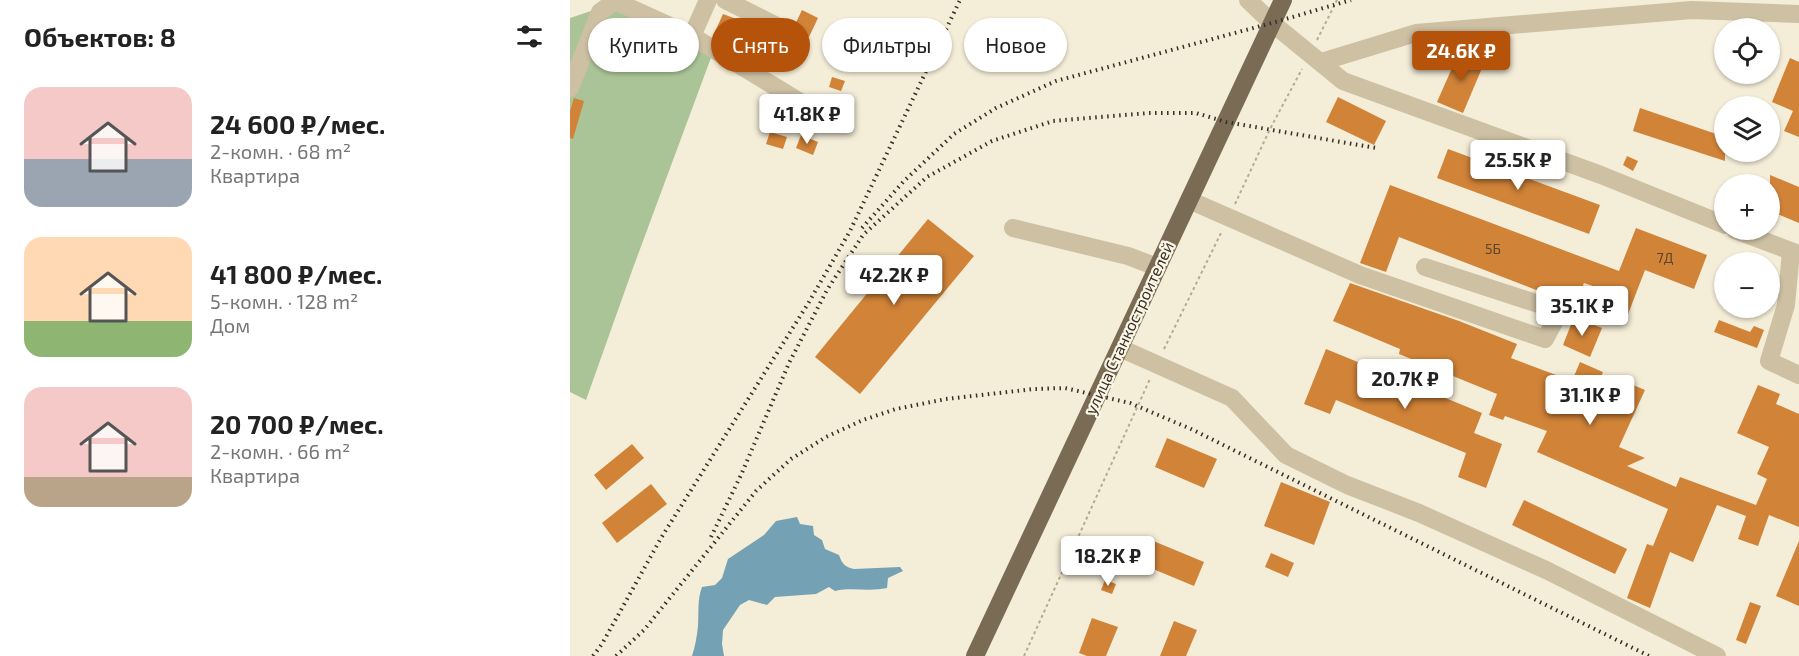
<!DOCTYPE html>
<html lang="ru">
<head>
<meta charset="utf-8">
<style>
	:root { --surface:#fff; --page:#f2f2f2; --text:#222; --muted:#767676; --accent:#b45309 }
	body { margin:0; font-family:"Exo 2",sans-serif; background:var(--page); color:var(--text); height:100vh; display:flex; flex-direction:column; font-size:22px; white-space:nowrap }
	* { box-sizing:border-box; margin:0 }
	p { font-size:20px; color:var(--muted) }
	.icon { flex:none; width:33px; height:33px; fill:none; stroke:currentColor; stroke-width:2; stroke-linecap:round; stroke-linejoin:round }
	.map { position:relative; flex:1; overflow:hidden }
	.sheet { display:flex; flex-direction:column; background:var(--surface); width:570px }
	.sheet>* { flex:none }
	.hud { position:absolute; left:18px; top:18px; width:570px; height:54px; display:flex; gap:12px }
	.buttons { position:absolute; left:1144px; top:18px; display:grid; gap:12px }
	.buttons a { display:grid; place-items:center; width:66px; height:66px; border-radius:50%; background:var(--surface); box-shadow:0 2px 4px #0004; font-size:30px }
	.price { position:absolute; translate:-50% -51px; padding:0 14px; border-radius:6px; background:#fff; color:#222; font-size:20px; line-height:39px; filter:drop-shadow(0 2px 3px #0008) }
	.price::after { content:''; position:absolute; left:50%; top:36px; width:18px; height:14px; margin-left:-9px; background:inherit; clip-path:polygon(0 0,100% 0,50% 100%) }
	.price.on { background:var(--accent); color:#fff }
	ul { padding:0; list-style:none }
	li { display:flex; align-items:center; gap:18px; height:150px; padding:0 24px }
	li span { display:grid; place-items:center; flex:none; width:168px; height:120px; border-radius:18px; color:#555 }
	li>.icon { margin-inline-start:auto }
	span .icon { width:72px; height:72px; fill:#fffc; stroke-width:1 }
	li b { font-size:26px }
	h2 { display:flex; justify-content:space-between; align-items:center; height:72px; padding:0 24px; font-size:26px }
	.chip { padding:0 21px; border-radius:27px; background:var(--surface); box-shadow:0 2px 4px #0004; font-size:21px; line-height:54px }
	.chip.on { background:var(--accent); color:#fff }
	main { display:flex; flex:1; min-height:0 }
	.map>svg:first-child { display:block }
	.green { fill:#aac497 }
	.water { fill:#74a1b3 }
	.building { fill:#d18338 }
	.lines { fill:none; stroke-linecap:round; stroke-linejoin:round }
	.path { stroke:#b9aa8d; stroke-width:2; stroke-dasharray:3 3; stroke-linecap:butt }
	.minor { stroke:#cdc0a3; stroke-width:18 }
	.major { stroke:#7a6b55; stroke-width:18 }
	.rail { stroke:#372f26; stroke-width:4; stroke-dasharray:1.5 4.5; stroke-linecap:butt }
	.labels { text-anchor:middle; stroke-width:4.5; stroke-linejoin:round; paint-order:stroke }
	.number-label { font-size:14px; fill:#5e442a }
	.street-label { font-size:16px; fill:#372f26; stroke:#fbf6e5 }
</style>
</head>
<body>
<main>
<section class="sheet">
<h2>Объектов: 8<svg class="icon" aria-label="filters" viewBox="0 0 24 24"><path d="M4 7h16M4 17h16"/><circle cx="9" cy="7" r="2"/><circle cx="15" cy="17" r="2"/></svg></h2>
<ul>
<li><span style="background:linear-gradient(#f6c9c9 60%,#9aa5b1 0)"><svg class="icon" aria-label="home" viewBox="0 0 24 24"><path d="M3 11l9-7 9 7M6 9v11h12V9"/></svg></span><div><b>24 600 ₽/мес.</b><p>2-комн. · 68 m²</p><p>Квартира</p></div></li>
<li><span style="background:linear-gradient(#ffd9b3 70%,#8fb573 0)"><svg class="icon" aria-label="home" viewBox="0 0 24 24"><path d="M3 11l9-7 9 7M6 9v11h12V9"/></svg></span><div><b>41 800 ₽/мес.</b><p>5-комн. · 128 m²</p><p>Дом</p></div></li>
<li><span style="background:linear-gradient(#f6c9c9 75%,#b9a48a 0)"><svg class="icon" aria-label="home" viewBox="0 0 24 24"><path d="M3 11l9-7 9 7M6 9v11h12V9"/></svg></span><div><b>20 700 ₽/мес.</b><p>2-комн. · 66 m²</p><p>Квартира</p></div></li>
</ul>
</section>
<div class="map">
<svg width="1229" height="656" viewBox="0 0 1229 656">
	<rect width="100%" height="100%" fill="#f4edd8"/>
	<path class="green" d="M39,5L142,55L63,268L16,400L0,392V18Z"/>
	<path class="water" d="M227,517L230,524L243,526L244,535L252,540L255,549L269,555C272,564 275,567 284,569L330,567L333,571L318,578L317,588C299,592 282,587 265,591L259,587L246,594L205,597L197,605L179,600L170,605L153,630L152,644L154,656H122C125,647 127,636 128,626C129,613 127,600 132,587L145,585L152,578L158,559L194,535L206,521Z"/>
	<g class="building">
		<path d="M232,10L248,18L239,37L223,29Z"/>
		<path d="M153,14L169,20L161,41L144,34Z"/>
		<path d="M36,41L47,45L41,59L31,55Z"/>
		<path d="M890,50L915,61L893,113L867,102Z"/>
		<path d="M1220,58L1229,62V137L1214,131L1223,111L1202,102Z"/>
		<path d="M262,77L275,81L271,91L259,87Z"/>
		<path d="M768,97L816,121L804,145L756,122Z"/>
		<path d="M4,98L14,101L3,139L0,138V111Z"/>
		<path d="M1070,108L1155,137V161L1063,131Z"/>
		<path d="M200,132L217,137L213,149L196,144Z"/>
		<path d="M231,135L248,142L243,155L226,148Z"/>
		<path d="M878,149L1030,205L1019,234L867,178Z"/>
		<path d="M1057,156L1068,161L1063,171L1053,165Z"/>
		<path d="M1200,175L1229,187V223L1200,211Z"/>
		<path d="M820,185L1049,271L1066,228L1137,255L1124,289L1075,270L1055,322L1039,315L1047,294L1014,283L1005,305L829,237L816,272L790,263Z"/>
		<path d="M358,219L404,256L290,394L245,357Z"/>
		<path d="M780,283L889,321L947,344L941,358L1002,381L1010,362L1033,372L1022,399L1051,412L1063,385L1075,390L1049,447L1075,458L1057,466L1106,487L1110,477L1186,505L1197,479L1187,474L1199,447L1167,433L1188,385L1210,394L1206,404L1229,414V527L1199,515L1188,546L1168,539L1176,516L1147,505L1123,562L1100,552L1080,608L1057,598L1077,544L1083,546L1098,509L967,452L977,431L935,416L933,420L919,415L927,394L829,354L830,349L763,321Z"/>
		<path d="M1004,317L1032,328L1020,357L993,345Z"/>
		<path d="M1149,320L1180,332L1184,326L1194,330L1187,348L1144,332Z"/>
		<path d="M756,349L912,413L904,433L932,444L916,488L888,477L896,453L766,400L760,414L734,404Z"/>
		<path d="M597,438L647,459L634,488L585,467Z"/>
		<path d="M62,444L74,458L36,490L24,475Z"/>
		<path d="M711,482L760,502L744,545L694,526Z"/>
		<path d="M81,484L97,504L47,543L32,523Z"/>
		<path d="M954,500L1057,549L1045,574L942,525Z"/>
		<path d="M581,540L634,562L624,586L571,564Z"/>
		<path d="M1229,541V606L1206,596Z"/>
		<path d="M701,553L724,563L718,577L695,567Z"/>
		<path d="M535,580L546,584L542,594L531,590Z"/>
		<path d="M1180,602L1191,606L1176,644L1166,640Z"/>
		<path d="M522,618L548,627L536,656H517L509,653Z"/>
		<path d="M604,621L627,630L616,656H590Z"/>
	</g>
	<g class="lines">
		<g class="path">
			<path d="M747,40L767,0"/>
			<path d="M665,204L700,129L732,69"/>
			<path d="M594,349L652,231"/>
			<path d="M454,656L580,379"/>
		</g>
		<g class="minor">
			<path d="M155,0L211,28"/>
			<path d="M678,0L702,23L773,81L1031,175L1155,225"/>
			<path d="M122,36L138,0"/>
			<path d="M751,62L846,33L1122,10L1229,14"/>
			<path d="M0,88L30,12L45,1L122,36L230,102"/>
			<path d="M619,200L790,275L975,339L990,311L855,267"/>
			<path d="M443,228L558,256L587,267"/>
			<path d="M1165,230L1229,254"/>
			<path d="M1221,252L1216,305L1199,361L1229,375"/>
			<path d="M550,348L662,398L716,455L777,485L849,513L976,570L1147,656"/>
		</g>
		<path class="major" d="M405,656L713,0"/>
		<g class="rail">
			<path d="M292,228L334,181L384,134L426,108L486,81L702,23L781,0"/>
			<path d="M141,537L171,475L219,363L257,290L293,235L357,177L422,141L483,121L579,113H626L656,122L806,148"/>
			<path d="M23,656L32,644L91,538L239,302L280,231L390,0"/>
			<path d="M46,656L74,630L186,491L221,459L256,437L293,420L326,409L376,399L464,389L495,388L560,403L621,429L1079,656"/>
		</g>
	</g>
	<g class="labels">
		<g class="number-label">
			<text x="923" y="254">5Б</text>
			<text x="1095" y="263">7Д</text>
		</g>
		<g class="street-label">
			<text transform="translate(559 328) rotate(-65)" y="6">улица Станкостроителей</text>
		</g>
	</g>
</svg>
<div class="buttons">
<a><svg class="icon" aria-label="locate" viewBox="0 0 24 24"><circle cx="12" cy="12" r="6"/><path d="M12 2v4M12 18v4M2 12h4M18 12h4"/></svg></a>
<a><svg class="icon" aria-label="layers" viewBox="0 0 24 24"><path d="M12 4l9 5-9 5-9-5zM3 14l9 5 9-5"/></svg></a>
<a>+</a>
<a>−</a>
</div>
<b class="price on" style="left:891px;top:82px">24.6K ₽</b>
<b class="price" style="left:237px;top:145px">41.8K ₽</b>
<b class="price" style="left:948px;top:191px">25.5K ₽</b>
<b class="price" style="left:324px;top:306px">42.2K ₽</b>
<b class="price" style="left:1012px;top:337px">35.1K ₽</b>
<b class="price" style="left:835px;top:410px">20.7K ₽</b>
<b class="price" style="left:1020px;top:426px">31.1K ₽</b>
<b class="price" style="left:538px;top:587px">18.2K ₽</b>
<div class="hud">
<a class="chip">Купить</a>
<a class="chip on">Снять</a>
<a class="chip">Фильтры</a>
<a class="chip">Новое</a>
</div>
</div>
</main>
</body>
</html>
